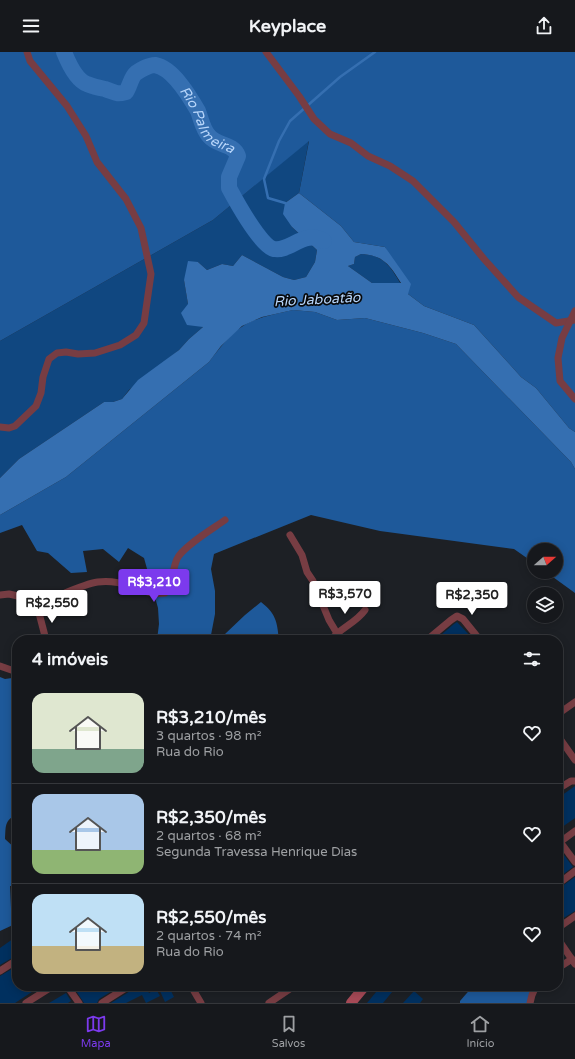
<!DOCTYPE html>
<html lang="pt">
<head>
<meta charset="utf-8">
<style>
	:root { --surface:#16181c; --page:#232529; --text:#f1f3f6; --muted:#9ea0a3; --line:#35373b; --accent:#7c3aed }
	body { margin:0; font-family:"Varela Round",sans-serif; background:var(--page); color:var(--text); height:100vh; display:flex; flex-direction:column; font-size:15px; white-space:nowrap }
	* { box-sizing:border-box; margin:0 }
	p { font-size:13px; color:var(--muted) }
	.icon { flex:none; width:22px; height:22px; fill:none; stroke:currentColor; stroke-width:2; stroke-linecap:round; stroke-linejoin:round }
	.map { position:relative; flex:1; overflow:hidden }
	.panel { position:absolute; left:12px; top:583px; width:551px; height:356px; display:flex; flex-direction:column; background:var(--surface); border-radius:16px; box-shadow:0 2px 10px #0003,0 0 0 1px var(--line) }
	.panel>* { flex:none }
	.needle { width:26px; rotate:69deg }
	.controls { position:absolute; left:527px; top:491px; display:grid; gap:8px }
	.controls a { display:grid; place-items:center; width:36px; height:36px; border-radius:50%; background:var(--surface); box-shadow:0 2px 10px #0003,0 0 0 1px var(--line); font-size:20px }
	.price { position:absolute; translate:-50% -34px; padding:0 9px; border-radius:4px; background:#fff; color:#222; font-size:13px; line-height:26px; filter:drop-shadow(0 1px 2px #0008) }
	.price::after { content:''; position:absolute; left:50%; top:24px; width:12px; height:9px; margin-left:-6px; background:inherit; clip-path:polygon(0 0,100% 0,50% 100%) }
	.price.on { background:var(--accent); color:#fff }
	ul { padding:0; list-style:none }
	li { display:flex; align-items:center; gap:12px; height:100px; padding:0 20px }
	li+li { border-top:1px solid var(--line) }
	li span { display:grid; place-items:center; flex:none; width:112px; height:80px; border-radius:12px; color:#555 }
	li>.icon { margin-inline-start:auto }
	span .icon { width:48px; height:48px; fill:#fffc; stroke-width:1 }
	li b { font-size:17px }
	h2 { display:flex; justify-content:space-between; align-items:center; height:48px; padding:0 20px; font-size:17px }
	header { display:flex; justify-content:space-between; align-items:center; height:52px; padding:0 20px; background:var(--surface); font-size:18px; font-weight:700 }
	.tab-bar { display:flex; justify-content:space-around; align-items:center; height:56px; border-top:1px solid var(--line); background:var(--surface); font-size:11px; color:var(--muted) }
	.tab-bar a { display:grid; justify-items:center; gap:2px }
	.tab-bar .on { color:var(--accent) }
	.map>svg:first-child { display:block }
	.green { fill:#104780 }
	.forest { fill:#1e599a }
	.water { fill:#356fb1; fill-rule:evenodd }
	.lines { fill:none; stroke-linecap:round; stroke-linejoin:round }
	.stream { stroke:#356fb1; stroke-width:2.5 }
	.river { stroke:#356fb1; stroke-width:16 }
	.building { fill:#00305f }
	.minor { stroke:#773d43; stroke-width:7 }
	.secondary { stroke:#a74a57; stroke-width:10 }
	.labels { text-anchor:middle; stroke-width:3.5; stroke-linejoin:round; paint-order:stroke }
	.water-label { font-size:14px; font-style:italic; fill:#b7d5fa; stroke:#080a0c }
</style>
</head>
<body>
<header><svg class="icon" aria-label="menu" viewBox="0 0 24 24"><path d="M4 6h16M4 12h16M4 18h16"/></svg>Keyplace<svg class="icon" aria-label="share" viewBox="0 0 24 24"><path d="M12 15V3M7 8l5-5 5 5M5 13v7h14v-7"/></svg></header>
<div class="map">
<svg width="575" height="951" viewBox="0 0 575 951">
	<rect width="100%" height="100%" fill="#1d2025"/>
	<g class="green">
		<path d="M309,88L299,141L285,151L292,175L317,198L315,210L306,225L294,228L283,225L242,203L233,214L222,212L207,218L198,210L184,228L188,252L203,275L189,287L179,298L129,338L122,347L113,350H104L19,407L0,426V289L213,168Z"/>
		<path d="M361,202C384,203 390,214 401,232L372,231L348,214L354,212L355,205Z"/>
	</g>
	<g class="forest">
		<path d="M0,0H575V380L569,376L536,336L521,325L474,273L424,254L408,242L385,195L354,190L341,174L299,141L309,89L213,168L0,289Z"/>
		<path d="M293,258L315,260L337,268L365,266L423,281L456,292L571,410L575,417V541L546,520H556V498H534V511L514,497L380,479L311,463L214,502L211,517L215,539V562L211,583L225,582L245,563L261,550C276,562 277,569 279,588H157L159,572L158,556L144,506L128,496L119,510L103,497L83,499L87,520L71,521L48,501L37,499L22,473L0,481V463L66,425L209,310C218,298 230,282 243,274C257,265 276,262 293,258Z"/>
		<path d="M17,619V762C4,769 6,774 5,787L17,798V834H10L11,856L15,872L0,879V625L5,627L12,626Z"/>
		<path d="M473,934H535L530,951H460V949Z"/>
	</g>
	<path class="water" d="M299,141L341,174L354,190L385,195L411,232L408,242L424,254L474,273L521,325L536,336L569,376L575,380V417L571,410L456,292L423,281L365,266L337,268L315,260L293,258L262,265L242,274L221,294L209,310L66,425L0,463V426L19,407L104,350H113L122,347L138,328L179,298L189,287L203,275L187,273L181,261L188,252L184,228L188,209L198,210L207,218L222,212L233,214L242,203L283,225L294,228L306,225L315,210L317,198L292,175L283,162L285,151ZM361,202C383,203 390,213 401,231H372L348,214L354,212L355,205Z"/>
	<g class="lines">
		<path class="stream" d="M285,151L268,146L264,127L279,89L290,69L340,25L375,0"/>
		<path class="river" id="s1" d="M64,0C68,10 76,28 87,32C92,34 100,36 105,37C115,40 115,43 126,40C130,34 131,25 136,21C140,18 149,13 155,13C173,16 190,45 198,59C201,67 203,78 209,84C217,94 233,91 238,104L229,125V136C236,149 261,195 274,197C290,200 305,177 324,189"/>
	</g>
	<g class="building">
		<path d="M457,570L474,588H435L454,572Z"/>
		<path d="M575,734V766L558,778V746Z"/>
		<path d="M558,795L573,815L558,826Z"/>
		<path d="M575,825V859L562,867L558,862V837Z"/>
		<path d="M17,884V903L0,913V896Z"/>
		<path d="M17,914V934H41L15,951H0V924Z"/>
		<path d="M73,934H120L99,947L97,951H84Z"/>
		<path d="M134,934H145L149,941L156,937L160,944L146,951L142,943L126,951H111L132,938Z"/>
		<path d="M381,934H397L383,951H367Z"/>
		<path d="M169,935L174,945L165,950L160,939Z"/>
		<path d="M414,939L423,947L420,951H403Z"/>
		<path d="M66,941L71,949L68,951H49Z"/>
	</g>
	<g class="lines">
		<g class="minor">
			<path d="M266,0L299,44L314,67L330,82L351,91L368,104L390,114L413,129L454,170L484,207L518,245L556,271L575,268"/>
			<path d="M575,259L562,286L558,306L560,329L575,347"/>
			<path d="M0,375L9,376L15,374L36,354L41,341L43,325L49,307L57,301L66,300L78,302L95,301L120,293L136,283L144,271L151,222L141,176L126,147L97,110L86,84L67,54L30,9L27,0"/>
			<path d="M290,483L302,503L307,520L313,529L329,568L338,583L343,588"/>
			<path d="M0,543L9,542L18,544L39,561L46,588"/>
			<path d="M18,544H56"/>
			<path d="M39,561C44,550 54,545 65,541C91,530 104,525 131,534C142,538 153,543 165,541C173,533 172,518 177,507C182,495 214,476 225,468"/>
			<path d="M331,588C340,576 356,571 365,558"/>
			<path d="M427,588L451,568L457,564L463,567L480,588"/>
			<path d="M0,614L17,620"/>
			<path d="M558,662L575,650"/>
			<path d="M558,684L575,708"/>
			<path d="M558,737L571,729H575"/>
			<path d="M558,787L575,810"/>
			<path d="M560,790L575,779"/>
			<path d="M558,832L575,819"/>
			<path d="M558,876L575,864"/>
			<path d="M558,887L575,912"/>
			<path d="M558,916L572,907"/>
			<path d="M0,919L17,908"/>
			<path d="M67,934L79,951"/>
			<path d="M191,934L201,951"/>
			<path d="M26,951L53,934"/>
			<path d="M102,951L129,934"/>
			<path d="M269,951L294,934"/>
			<path d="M530,951L532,943L536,934"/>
		</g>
		<path class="secondary" d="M351,951L365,934"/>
	</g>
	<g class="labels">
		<g class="water-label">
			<text dy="5" stroke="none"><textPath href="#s1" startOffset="202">Rio Palmeira</textPath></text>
			<text transform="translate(317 247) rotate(-3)" y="5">Rio Jaboatão</text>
		</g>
	</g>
</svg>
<div class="controls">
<a><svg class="needle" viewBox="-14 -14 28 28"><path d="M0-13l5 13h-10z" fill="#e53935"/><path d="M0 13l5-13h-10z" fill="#9ea0a3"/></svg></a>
<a><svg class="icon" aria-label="layers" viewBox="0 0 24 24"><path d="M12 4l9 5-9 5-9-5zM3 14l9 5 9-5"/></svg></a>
</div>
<b class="price on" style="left:154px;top:551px">R$3,210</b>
<b class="price" style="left:345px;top:563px">R$3,570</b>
<b class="price" style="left:472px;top:564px">R$2,350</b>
<b class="price" style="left:52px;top:572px">R$2,550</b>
<section class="panel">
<h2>4 imóveis<svg class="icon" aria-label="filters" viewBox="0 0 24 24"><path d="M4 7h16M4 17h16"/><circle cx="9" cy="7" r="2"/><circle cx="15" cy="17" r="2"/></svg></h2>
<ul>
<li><span style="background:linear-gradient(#dfe7d0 70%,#7fa58c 0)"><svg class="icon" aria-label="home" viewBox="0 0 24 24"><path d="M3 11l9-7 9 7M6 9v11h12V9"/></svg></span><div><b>R$3,210/mês</b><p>3 quartos · 98 m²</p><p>Rua do Rio</p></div><svg class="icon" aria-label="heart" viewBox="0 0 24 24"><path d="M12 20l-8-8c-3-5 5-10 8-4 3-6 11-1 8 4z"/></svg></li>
<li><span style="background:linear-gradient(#a9c7e8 70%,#8fb573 0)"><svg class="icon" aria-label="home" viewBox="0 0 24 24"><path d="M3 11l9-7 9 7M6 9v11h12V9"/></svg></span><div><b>R$2,350/mês</b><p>2 quartos · 68 m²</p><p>Segunda Travessa Henrique Dias</p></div><svg class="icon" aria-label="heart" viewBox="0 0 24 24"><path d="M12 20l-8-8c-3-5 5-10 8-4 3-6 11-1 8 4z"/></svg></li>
<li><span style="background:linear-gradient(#bfe0f5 65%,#c2b280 0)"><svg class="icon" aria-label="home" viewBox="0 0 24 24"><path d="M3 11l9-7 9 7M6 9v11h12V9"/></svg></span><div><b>R$2,550/mês</b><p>2 quartos · 74 m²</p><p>Rua do Rio</p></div><svg class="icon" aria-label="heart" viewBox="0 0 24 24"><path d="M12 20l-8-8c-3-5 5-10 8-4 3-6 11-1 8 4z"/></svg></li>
</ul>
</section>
</div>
<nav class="tab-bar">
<a class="on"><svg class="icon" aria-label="map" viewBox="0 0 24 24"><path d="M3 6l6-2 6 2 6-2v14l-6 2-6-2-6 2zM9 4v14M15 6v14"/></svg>Mapa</a>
<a><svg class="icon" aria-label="saved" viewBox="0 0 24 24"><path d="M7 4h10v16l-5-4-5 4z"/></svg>Salvos</a>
<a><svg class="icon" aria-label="home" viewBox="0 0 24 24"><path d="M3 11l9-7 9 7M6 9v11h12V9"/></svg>Início</a>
</nav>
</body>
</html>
